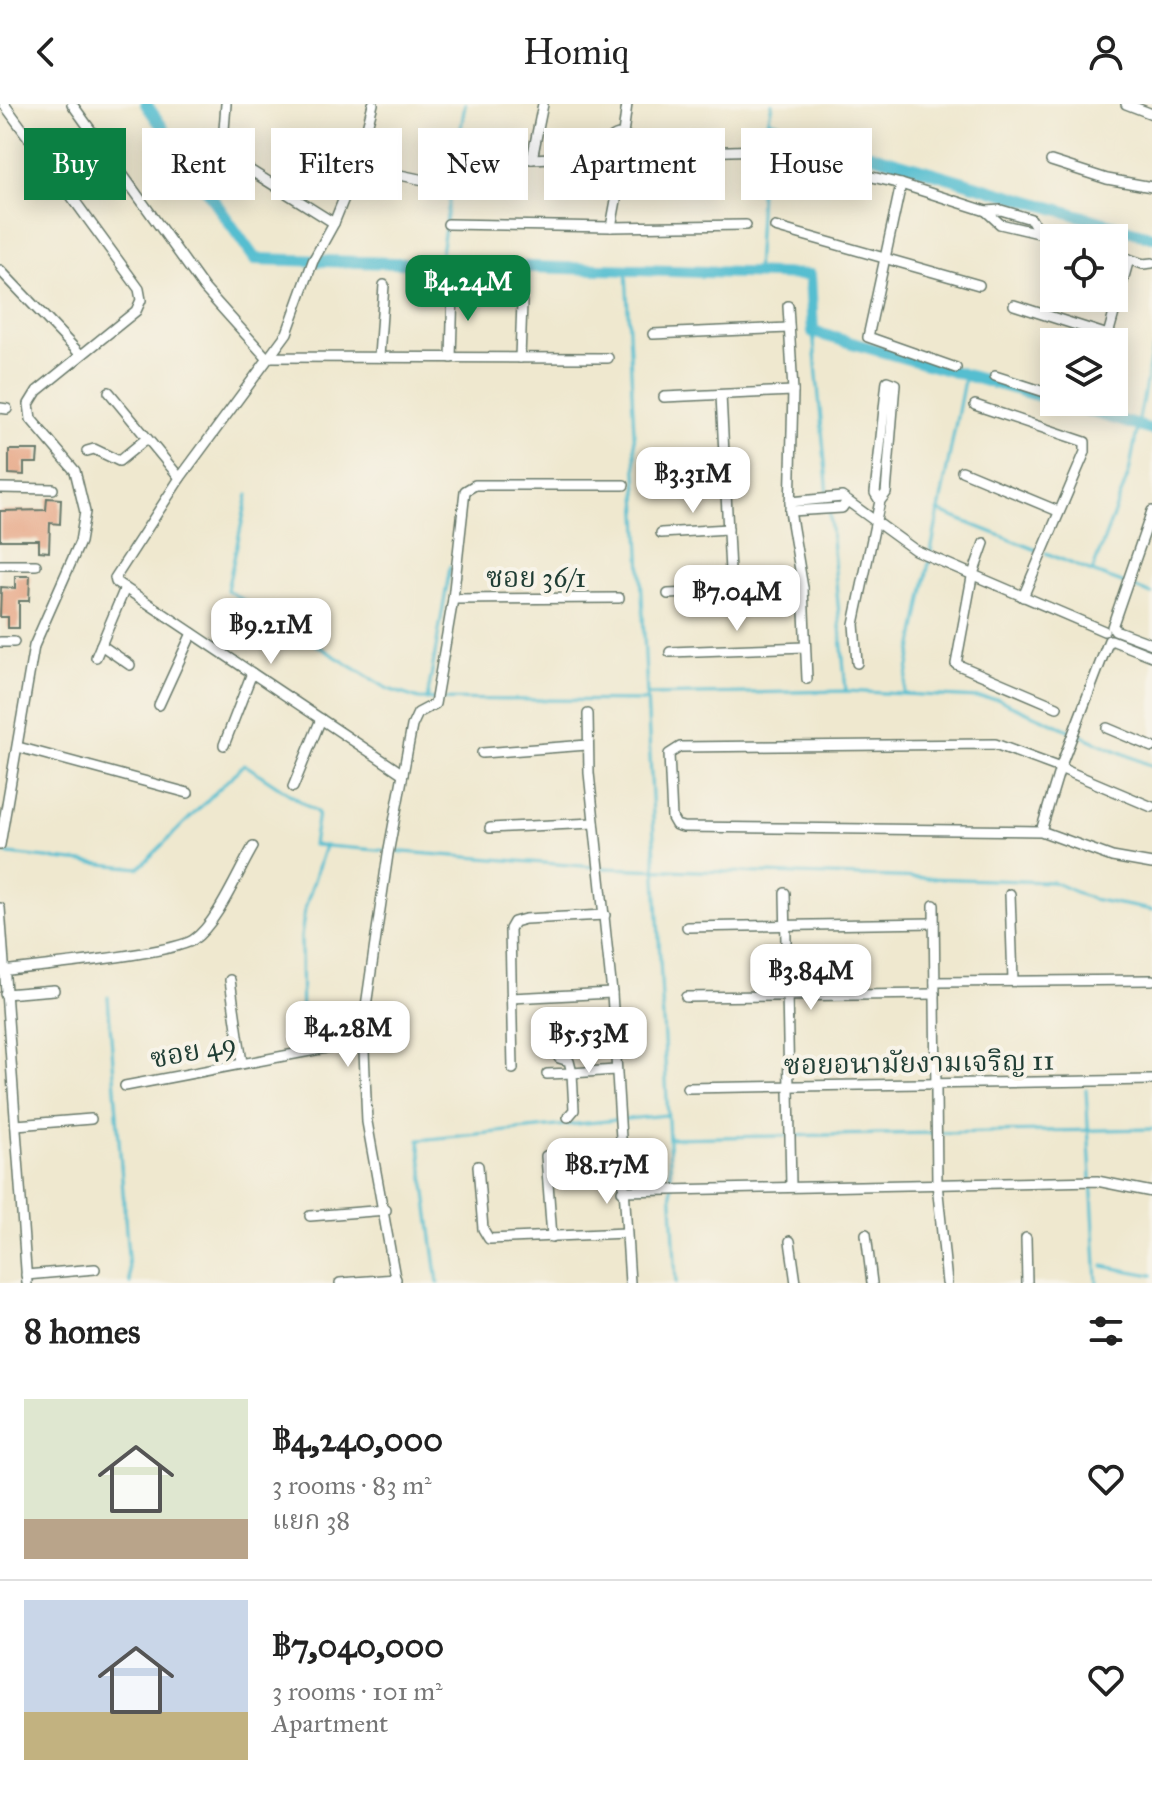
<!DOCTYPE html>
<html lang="en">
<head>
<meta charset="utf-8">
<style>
	:root { --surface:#fff; --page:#f6f6f6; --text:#222; --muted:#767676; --line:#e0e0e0; --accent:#0b8043 }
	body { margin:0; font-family:"IM FELL Great Primer","Noto Serif Thai",serif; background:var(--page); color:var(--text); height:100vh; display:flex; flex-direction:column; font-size:30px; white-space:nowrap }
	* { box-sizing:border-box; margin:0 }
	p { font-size:26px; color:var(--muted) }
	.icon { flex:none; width:44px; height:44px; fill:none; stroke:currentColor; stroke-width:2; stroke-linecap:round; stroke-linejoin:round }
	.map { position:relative; height:1179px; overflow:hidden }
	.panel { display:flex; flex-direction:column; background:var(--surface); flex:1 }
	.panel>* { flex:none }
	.hud { position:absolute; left:24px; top:24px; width:1104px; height:72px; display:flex; gap:16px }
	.tools { position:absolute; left:1040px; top:120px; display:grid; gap:16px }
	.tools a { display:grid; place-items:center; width:88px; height:88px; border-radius:0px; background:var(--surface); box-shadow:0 4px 20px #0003; font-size:40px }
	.price { position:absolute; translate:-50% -68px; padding:0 18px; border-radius:16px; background:#fff; color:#222; font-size:26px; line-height:52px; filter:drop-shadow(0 2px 4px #0008) }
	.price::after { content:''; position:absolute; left:50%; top:48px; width:24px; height:18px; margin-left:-12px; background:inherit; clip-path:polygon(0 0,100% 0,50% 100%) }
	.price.selected { background:var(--accent); color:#fff }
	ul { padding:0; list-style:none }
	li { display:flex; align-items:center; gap:24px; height:200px; padding:0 24px }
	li+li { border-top:2px solid var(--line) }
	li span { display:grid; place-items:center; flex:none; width:224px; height:160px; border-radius:0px; color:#555 }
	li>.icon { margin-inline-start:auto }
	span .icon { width:96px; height:96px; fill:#fffc; stroke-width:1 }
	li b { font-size:34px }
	h2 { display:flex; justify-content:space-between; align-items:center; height:96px; padding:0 24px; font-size:34px }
	.tag { padding:0 28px; border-radius:0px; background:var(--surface); box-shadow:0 4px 20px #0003; font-size:28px; line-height:72px }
	.tag.selected { background:var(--accent); color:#fff }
	header { display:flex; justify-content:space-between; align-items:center; height:104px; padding:0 24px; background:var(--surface); font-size:36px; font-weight:600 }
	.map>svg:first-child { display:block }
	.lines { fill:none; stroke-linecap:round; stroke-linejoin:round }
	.stream { stroke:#54bed0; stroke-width:3 }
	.canal { stroke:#54bed0; stroke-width:12 }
	.building { fill:#e59f7b }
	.minor-casing { stroke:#68796a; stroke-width:12 }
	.minor { stroke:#fff; stroke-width:9 }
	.labels { text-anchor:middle; stroke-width:8; stroke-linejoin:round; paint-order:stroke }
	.street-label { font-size:28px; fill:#1f3d34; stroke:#f7f3e8 }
</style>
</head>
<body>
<header><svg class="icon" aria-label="back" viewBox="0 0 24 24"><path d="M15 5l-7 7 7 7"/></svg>Homiq<svg class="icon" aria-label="person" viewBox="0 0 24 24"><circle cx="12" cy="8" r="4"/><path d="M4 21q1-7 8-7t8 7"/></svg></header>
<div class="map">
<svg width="1152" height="1179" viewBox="0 0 1152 1179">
	<rect width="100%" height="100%" fill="#f7f3e8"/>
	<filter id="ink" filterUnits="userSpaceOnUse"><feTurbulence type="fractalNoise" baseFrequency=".0125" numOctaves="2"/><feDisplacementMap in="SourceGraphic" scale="16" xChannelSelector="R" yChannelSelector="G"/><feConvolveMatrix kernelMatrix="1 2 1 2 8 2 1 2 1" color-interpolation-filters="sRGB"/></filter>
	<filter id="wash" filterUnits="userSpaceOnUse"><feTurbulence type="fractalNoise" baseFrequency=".006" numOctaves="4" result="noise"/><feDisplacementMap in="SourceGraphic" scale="32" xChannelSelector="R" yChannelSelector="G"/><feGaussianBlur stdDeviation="1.8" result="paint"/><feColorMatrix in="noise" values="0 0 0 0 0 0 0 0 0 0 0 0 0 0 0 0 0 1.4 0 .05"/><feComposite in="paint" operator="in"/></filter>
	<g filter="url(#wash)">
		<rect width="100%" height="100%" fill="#efe8cf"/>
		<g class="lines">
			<g class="stream">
				<path d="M439,161L465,0"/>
				<path d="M626,166L676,1179"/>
				<path d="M756,170L762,46L772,0"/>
				<path d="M813,228L846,587"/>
				<path d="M248,391L227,486L388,585L419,595L646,597"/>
				<path d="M938,407L1039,447"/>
				<path d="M1046,449L1092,468L1129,369L1152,246"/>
				<path d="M1092,468L1152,490"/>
				<path d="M904,588L965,271"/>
				<path d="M646,591L846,587L997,595L1152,662"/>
				<path d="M427,596L450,463"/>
				<path d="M0,749L139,764L244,660L318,709L313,741L595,763"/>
				<path d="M603,764L1053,778L1091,795L1152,806"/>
				<path d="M108,893L130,1179"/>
				<path d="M302,938L301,833L305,804L325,742"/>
				<path d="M1086,985L1097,1179"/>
				<path d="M940,1029L1152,1025"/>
				<path d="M669,1034L932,1029"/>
				<path d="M1103,1162L1152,1171"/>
				<path d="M438,1179L419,1036L666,1011"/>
			</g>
			<g class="canal">
				<path d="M146,0L255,155L810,171L813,228L1054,296"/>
				<path d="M770,21L1152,133"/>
				<path d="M1060,298L1152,326"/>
			</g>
		</g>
		<g id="blocks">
			<g class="building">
				<path d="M9,346H38L37,359H24V371L9,370Z"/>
				<path d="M47,394L61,395L60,420L50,419L49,448L39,447V436H0V407L46,406Z"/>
				<path d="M15,472H30L29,497H19V524H8V513H0L1,483L15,484Z"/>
			</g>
		</g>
	</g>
	<g filter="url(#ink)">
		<use href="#blocks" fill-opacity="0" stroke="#68796a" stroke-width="2"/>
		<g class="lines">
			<defs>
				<g id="minor">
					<path d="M72,0L204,184L266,253L608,254"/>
					<path d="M226,0L223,39L229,53L334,119"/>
					<path d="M373,0L357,62L334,119L313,157L287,229L180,374L115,474L116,478L403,670"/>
					<path d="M1126,0L1152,10"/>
					<path d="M623,30L627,0"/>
					<circle cx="621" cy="45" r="14"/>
					<path d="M468,42L532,55L609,51"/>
					<path d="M635,50L762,46L901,80L986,107L1001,106L1031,115L1039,128"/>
					<path d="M532,55L543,0"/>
					<path d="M1051,57L1107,75L1152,83"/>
					<path d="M357,62L443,80"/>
					<path d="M901,80L868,233L956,264"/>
					<path d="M986,107L1000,120L1060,134"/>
					<path d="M448,120L611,123L746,121"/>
					<path d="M611,123L623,59"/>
					<path d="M775,123L979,181"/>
					<path d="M1114,150L1143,160L1152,159"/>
					<path d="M0,166L80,250"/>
					<path d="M1014,201L1108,231"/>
					<path d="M788,202L793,287L790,407L803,484L807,575"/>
					<path d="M653,230L789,224"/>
					<path d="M1106,238L1129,155"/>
					<path d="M379,253L384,181"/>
					<path d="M451,254L453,183"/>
					<path d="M520,254L522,198"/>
					<path d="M995,272L1054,291"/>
					<path d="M109,288L180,374"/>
					<path d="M721,291L731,487"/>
					<path d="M664,293L793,287"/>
					<path d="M1075,298H1086"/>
					<path d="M975,301L1085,338V348L1023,493"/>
					<path d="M0,304L7,305"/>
					<path d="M87,347L94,345L119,357L146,335"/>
					<path d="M663,362L724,357"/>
					<path d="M962,367L1058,407"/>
					<path d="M0,384L53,385"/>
					<path d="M790,398L842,393L915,446L1104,527"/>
					<path d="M790,407L842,404L847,397"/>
					<path d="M661,429L728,425"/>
					<path d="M984,439L972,473L956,560L1057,603"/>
					<path d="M0,461H36"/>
					<path d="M668,490L803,484"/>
					<path d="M453,495L619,494"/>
					<path d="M1112,523L1152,407"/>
					<path d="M1115,526L1152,540"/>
					<path d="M1109,536L1060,664L1152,703"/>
					<path d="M1111,536L1152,552"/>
					<path d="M0,538H14"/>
					<path d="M101,541L130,561"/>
					<path d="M670,548L805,543"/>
					<path d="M96,553L125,484"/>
					<path d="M857,559L854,520L880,397L886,389L895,280L887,277L875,389L880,397"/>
					<path d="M159,601L192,529"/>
					<path d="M588,610L589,669L612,889L630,1179"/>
					<path d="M1107,624L1152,643"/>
					<path d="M224,641L252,569"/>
					<path d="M18,643L188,689"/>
					<path d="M482,649L587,641"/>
					<path d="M293,683L321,615"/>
					<path d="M490,724L594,719"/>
					<path d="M1041,727L683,723L676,721L672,714L669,650L680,643L995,640L1060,664L1041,727L1112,753L1152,760"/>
					<path d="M0,741L34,542L80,438L85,408L75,367L31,315L29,300L37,287L136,207L141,196L139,185L4,0"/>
					<path d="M785,789L791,1082"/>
					<path d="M1010,790L1013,877"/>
					<path d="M934,801L937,1079L947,1179"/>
					<path d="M0,804L27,1179"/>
					<path d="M687,823L934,819"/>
					<path d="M0,867C35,863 171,850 193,836C217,820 238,768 253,743"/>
					<path d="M230,876L242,959"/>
					<path d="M935,878L1152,876"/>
					<path d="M5,890L54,886"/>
					<path d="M686,893L935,890"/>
					<path d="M511,894L612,889"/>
					<path d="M513,965L510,825L514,818L525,815L605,811"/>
					<path d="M547,970L572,969L569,957L559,954"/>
					<path d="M125,982L363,937"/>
					<path d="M687,984L1152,976"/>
					<path d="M568,1013L574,1006L572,969L615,966"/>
					<path d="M16,1021L91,1015"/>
					<path d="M546,1052L552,1133"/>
					<path d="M478,1062L483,1125L489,1135L626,1129"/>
					<path d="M622,1087L1097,1077L1152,1088"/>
					<path d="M310,1112L386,1106"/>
					<path d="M866,1130L872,1179"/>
					<path d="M1026,1134L1027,1179"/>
					<path d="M790,1137L796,1179"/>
					<path d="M26,1171L95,1165"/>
					<path d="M340,1179L396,1175"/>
					<path d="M396,1179L367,1018L363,923L388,750L412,622L418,609L435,600L453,495L465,387L475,381H624"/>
				</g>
			</defs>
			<use href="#minor" class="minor-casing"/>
			<use href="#minor" class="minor"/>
		</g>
	</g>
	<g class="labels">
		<g class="street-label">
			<text x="536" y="483">ซอย 36/1</text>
			<text transform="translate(193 946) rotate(-11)" y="10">ซอย 49</text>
			<text transform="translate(919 958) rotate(-1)" y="10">ซอยอนามัยงามเจริญ 11</text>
		</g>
	</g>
</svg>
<div class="tools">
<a><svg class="icon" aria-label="locate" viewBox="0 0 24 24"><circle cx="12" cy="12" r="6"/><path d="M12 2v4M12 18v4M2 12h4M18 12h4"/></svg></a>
<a><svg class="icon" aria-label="layers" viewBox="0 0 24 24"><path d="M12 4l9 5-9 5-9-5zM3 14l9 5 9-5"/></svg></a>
</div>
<b class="price selected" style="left:468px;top:219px">฿4.24M</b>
<b class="price" style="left:693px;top:411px">฿3.31M</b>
<b class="price" style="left:737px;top:529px">฿7.04M</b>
<b class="price" style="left:271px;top:562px">฿9.21M</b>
<b class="price" style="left:811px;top:908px">฿3.84M</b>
<b class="price" style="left:348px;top:965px">฿4.28M</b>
<b class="price" style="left:589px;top:971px">฿5.53M</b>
<b class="price" style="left:607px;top:1102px">฿8.17M</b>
<div class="hud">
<a class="tag selected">Buy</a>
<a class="tag">Rent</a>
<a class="tag">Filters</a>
<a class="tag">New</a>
<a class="tag">Apartment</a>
<a class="tag">House</a>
</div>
</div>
<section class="panel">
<h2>8 homes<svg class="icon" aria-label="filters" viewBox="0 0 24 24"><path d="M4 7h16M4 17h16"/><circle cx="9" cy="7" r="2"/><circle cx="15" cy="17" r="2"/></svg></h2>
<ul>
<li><span style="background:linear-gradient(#dfe7d0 75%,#b9a48a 0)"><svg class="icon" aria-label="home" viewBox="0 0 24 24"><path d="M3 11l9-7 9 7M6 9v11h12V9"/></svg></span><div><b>฿4,240,000</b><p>3 rooms · 83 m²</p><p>แยก 38</p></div><svg class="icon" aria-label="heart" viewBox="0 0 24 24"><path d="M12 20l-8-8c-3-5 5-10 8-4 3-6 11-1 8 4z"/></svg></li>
<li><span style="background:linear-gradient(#c9d6e8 70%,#c2b280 0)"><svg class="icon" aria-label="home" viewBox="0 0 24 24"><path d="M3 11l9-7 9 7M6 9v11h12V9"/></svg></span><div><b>฿7,040,000</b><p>3 rooms · 101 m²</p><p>Apartment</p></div><svg class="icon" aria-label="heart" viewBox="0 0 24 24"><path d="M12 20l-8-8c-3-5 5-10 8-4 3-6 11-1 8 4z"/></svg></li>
</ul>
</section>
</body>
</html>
